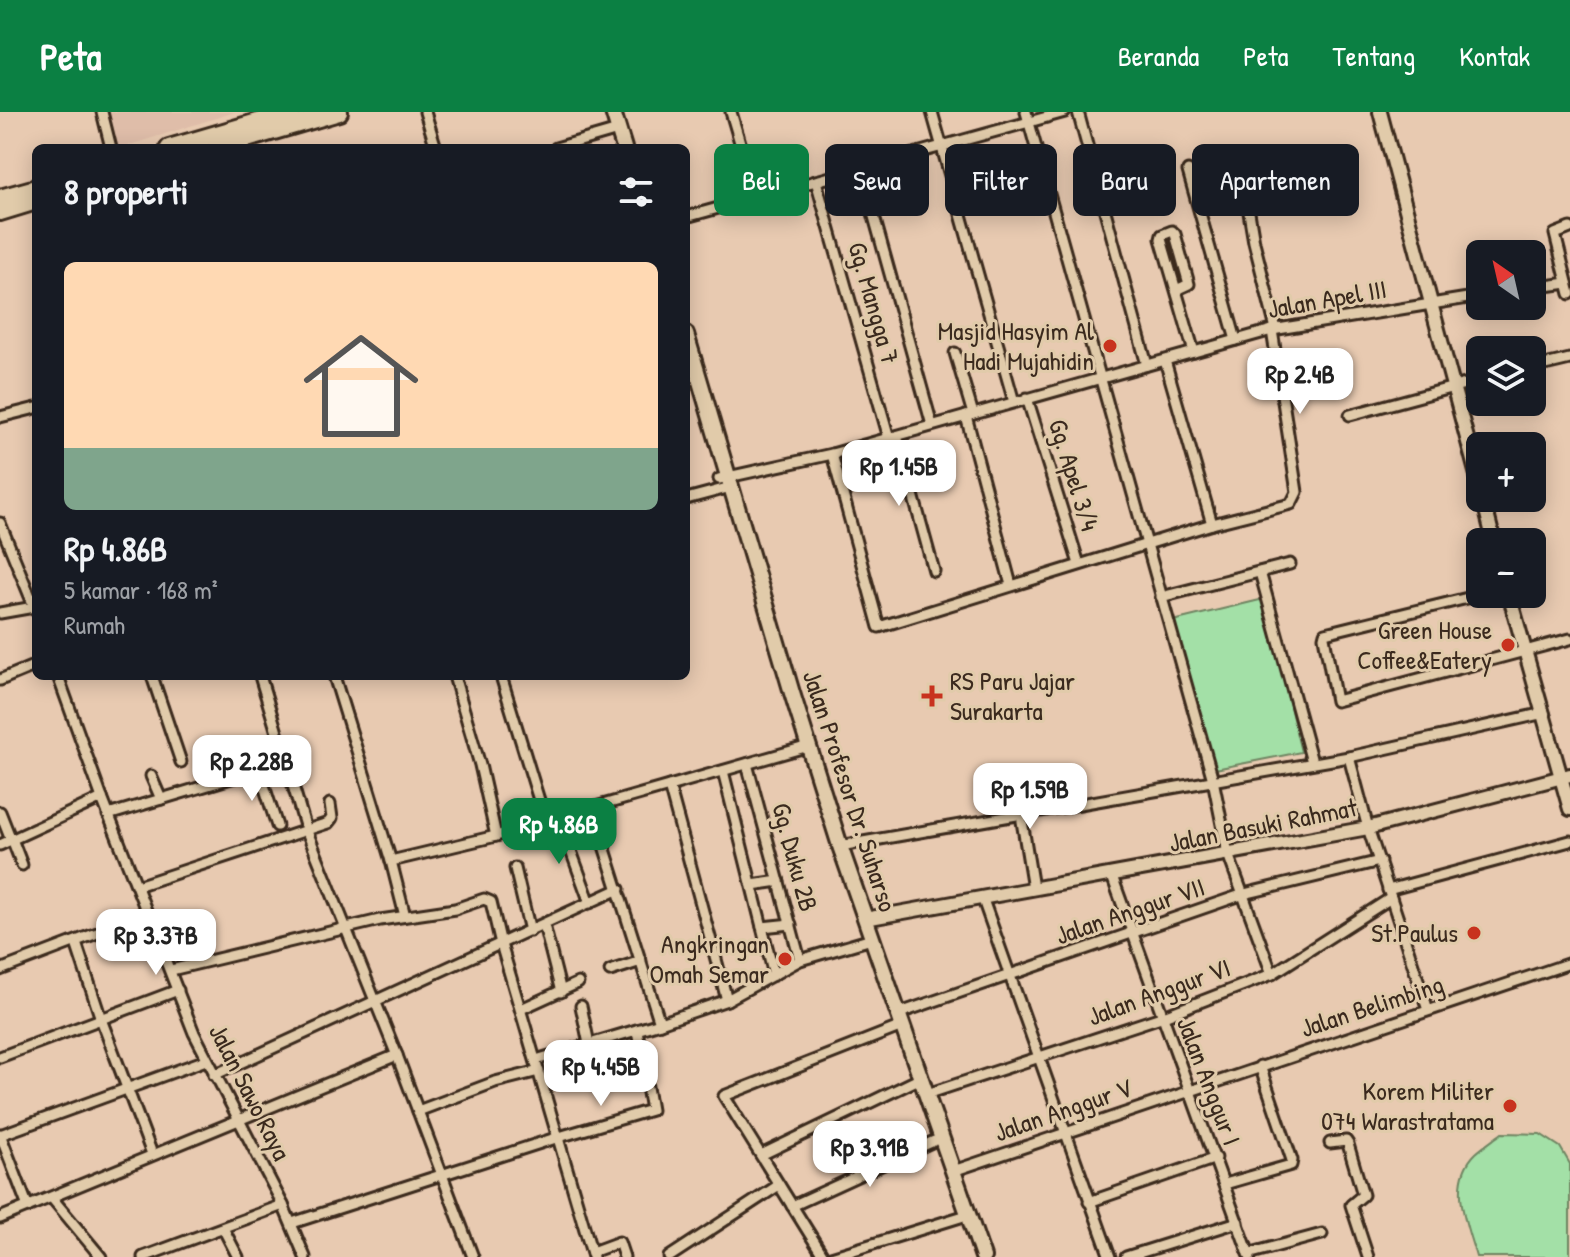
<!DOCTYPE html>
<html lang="id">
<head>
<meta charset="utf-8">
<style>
	:root { --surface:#171b24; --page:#20242c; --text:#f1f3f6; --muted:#9ea1a6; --line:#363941; --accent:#0b8043 }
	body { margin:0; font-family:"Patrick Hand",sans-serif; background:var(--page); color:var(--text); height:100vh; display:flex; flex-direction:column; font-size:30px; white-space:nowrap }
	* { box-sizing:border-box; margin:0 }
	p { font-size:26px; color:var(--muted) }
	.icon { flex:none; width:44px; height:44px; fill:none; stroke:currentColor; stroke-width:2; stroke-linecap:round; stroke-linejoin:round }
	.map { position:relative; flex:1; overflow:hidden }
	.sheet { position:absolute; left:32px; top:32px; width:658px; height:536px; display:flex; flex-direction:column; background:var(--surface); border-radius:12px; box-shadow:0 4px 20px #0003 }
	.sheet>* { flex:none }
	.top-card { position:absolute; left:714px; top:32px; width:736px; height:72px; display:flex; gap:16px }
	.needle { width:52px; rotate:326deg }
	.controls { position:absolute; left:1466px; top:128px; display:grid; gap:16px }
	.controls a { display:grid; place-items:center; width:80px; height:80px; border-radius:12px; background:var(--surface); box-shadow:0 4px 20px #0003; font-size:40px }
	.price { position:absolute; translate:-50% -68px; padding:0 18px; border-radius:16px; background:#fff; color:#222; font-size:26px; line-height:52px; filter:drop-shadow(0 2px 4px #0008) }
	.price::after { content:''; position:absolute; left:50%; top:48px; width:24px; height:18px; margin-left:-12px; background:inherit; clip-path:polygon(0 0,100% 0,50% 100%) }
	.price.current { background:var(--accent); color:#fff }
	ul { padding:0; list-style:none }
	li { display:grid; align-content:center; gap:16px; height:424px; padding:0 32px }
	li+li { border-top:2px solid var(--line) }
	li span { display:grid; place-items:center; height:248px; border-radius:12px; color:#555 }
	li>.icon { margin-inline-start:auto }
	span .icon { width:144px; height:144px; fill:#fffc; stroke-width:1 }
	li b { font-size:34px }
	h2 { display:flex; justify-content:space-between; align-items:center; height:96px; padding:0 32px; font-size:34px }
	.chip { padding:0 28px; border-radius:12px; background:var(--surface); box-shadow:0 4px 20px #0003; font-size:28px; line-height:72px }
	.chip.current { background:var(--accent); color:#fff }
	header { display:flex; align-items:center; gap:48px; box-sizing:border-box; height:112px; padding:0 40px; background:var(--accent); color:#fff }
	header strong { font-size:38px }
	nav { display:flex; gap:44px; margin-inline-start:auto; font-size:28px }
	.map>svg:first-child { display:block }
	.built { fill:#dfbda9 }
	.green { fill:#a3e0a7; stroke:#6f8562; stroke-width:2 }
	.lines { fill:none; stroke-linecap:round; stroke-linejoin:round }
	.minor-casing { stroke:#3b2a1e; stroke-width:15 }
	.tertiary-casing { stroke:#3b2a1e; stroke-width:18 }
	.primary-casing { stroke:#3b2a1e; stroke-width:20 }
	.trunk-casing { stroke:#3b2a1e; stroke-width:22 }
	.minor { stroke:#e1cbaa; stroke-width:9 }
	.tertiary { stroke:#e1cbaa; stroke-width:12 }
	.primary { stroke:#e1cbaa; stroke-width:14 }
	.trunk { stroke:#e1cbaa; stroke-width:16 }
	.poi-dot { fill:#c8321e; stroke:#e1cbaa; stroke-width:3 }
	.labels { text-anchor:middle; stroke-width:6; stroke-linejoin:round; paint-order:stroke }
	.street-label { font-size:26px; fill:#3b2a1e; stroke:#e1cbaa }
	.poi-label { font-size:26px; fill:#3b2a1e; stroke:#e1cbaa; text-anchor:end }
</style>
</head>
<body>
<header>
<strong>Peta</strong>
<nav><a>Beranda</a><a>Peta</a><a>Tentang</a><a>Kontak</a></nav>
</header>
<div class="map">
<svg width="1570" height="1145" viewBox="0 0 1570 1145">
	<rect width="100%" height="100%" fill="#e8cab1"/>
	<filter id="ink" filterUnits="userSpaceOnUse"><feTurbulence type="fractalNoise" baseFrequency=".0125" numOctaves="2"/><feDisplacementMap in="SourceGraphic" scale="16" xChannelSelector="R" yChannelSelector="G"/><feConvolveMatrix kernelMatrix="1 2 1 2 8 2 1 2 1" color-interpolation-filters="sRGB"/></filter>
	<g filter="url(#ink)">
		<path class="built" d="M103,0H235L120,36H113Z"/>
		<g class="green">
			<path d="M1264,487L1301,640L1215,657L1173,509Z"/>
			<path d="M1502,1021L1540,1022L1560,1035L1570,1052V1145H1476C1467,1113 1447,1069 1476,1041C1484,1034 1493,1028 1502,1021Z"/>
		</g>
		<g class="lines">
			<defs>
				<g id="minor">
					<path d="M102,0L111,36"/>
					<path d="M425,0L436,36"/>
					<path d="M731,0L756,85"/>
					<path d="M932,0L1014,290"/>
					<path d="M1026,0L1213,668L1228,742L1272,862"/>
					<path d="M1078,0L1147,253"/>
					<path d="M556,36L618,18"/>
					<path d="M1241,53L1254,130L1276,217"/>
					<path d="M1188,59L1236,228"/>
					<path d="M863,65L932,313"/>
					<path d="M816,69L889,326"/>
					<path d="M686,105L1065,0"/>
					<path d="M1570,116L1555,122L1570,182"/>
					<path d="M1532,176L1567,171"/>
					<path d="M1176,178L1189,172L1175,122L1172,119L1162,123L1161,127L1194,240"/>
					<path d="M955,241L973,302"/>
					<path d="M1166,252L1212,412"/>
					<path d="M1532,256L1570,247"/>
					<path d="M1027,286L1079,452"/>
					<path d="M1350,303L1480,268"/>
					<path d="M966,304L1011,473"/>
					<path d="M0,305L36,296"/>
					<path d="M897,324L934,459"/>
					<path d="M832,342L879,515L1212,412L1291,392L1297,380L1272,218"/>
					<path d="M719,367L832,342L1272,218L1480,184"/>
					<path d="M686,387L731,375"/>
					<path d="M0,411L36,499"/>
					<path d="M1260,460L1312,650"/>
					<path d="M1484,482L1325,521L1324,525L1336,589L1570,527"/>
					<path d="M1161,485L1290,452"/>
					<path d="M0,501L34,495"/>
					<path d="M58,564L102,686L194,921L283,1093L305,1145"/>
					<path d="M152,564L181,650"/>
					<path d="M260,564L306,717L398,946L473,1145"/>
					<path d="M334,564L391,749L496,724L592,696"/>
					<path d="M454,564L480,653L496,724"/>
					<path d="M501,564L546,711"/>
					<path d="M0,568L36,553"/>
					<path d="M809,634L592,696L660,911L727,888L800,848L865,829"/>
					<path d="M1349,645L1368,716L1428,898"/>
					<path d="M747,652L800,848"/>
					<path d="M259,658L277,714"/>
					<path d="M723,659L774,863"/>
					<path d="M151,664L161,687"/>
					<path d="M669,674L727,888"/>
					<path d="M0,700L11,728"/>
					<path d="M108,703L285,650"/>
					<path d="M1021,703L1033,776"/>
					<path d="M559,706L590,791"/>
					<path d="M12,727L22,753"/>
					<path d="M0,733L102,686"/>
					<path d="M840,734L1349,645L1544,601"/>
					<path d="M391,749L405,804"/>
					<path d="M515,756L530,819"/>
					<path d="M1112,764L1250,1145"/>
					<path d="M752,773L779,769"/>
					<path d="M137,774L328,711L332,706L330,692"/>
					<path d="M1388,778L1570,729"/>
					<path d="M982,785L1110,1145"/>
					<path d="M544,813L561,880"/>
					<path d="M762,815L791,812"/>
					<path d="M76,831L101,907L152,1042"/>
					<path d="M0,858L147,802"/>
					<path d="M171,858L380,808L455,797L484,787L491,790L501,832L593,1145"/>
					<path d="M610,859L641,849"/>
					<path d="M581,894L589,932"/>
					<path d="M521,897L578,871"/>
					<path d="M897,902L1244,782L1380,749"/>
					<path d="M0,945L178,878"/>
					<path d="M536,948L660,911"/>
					<path d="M214,963L619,777"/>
					<path d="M927,982L1161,905L1272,862L1391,786"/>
					<path d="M418,999L495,970L539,959"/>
					<path d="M0,1022L28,1095"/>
					<path d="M0,1023L206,948"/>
					<path d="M1330,1031L1346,1029L1348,1032L1363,1083L1351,1093L1368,1145"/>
					<path d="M761,1043L921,966"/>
					<path d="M953,1059L1570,851"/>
					<path d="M1225,1072L1291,1053L1292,1048L1260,954"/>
					<path d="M52,1086L101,1145"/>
					<path d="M1089,1090L1216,1046"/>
					<path d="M792,1094L934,1029"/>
					<path d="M0,1106L397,943"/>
					<path d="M292,1111L559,1025L651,998L637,918"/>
					<path d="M223,1116L238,1145"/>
					<path d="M592,1140L619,1130L624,1145"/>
					<path d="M1248,1142L1322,1122"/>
					<path d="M143,1145L283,1093"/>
					<path d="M669,1145L779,1073"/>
					<path d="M824,1145L724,984L902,914"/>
					<path d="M831,1145L967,1103"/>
					<path d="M1126,1145L1238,1110"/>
				</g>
				<g id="tertiary">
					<path d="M1380,0L1480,375"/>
					<path d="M1483,386L1494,430"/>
					<path d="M1509,482L1570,697"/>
					<path d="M865,807L1368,716L1570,663"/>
				</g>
				<g id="primary">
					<path d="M613,0L624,36"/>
					<path d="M686,222L792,581L840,734L983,1145"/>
				</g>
				<g id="trunk">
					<path d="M169,36L292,0"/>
					<path d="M216,36L339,0"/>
					<path d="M0,86L36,76"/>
					<path d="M0,100L36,89"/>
				</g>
			</defs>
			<use href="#minor" class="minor-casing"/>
			<use href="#tertiary" class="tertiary-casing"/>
			<use href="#primary" class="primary-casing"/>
			<use href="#trunk" class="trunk-casing"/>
			<use href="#minor" class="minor"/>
			<use href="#tertiary" class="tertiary"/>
			<use href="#primary" class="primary"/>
			<use href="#trunk" class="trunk"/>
		</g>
	</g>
	<g class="poi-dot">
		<circle cx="1110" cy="234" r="8"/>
		<circle cx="1508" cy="533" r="8"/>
		<path d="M928 572h8v8h8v8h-8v8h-8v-8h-8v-8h8z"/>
		<circle cx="1474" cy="821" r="8"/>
		<circle cx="785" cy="847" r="8"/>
		<circle cx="1510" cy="994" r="8"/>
	</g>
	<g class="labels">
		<g class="street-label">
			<text transform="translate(1327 187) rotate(-10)" y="9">Jalan Apel III</text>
			<text transform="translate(874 191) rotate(74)" y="9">Gg. Mangga 7</text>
			<text transform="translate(1074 363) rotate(73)" y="9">Gg. Apel 3/4</text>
			<text transform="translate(850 679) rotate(72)" y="9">Jalan Profesor Dr. Suharso</text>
			<text transform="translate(1263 713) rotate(-11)" y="9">Jalan Basuki Rahmat</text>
			<text transform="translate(795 745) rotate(75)" y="9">Gg. Duku 2B</text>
			<text transform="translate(1130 799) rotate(-19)" y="9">Jalan Anggur VII</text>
			<text transform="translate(1159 880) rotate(-20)" y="9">Jalan Anggur VI</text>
			<text transform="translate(1372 894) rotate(-18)" y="9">Jalan Belimbing</text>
			<text transform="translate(1209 969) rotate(69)" y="9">Jalan Anggur I</text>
			<text transform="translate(250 980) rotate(63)" y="9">Jalan Sawo Raya</text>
			<text transform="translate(1063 998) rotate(-19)" y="9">Jalan Anggur V</text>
		</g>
		<g class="poi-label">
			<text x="1094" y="228">Masjid Hasyim Al<tspan x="1094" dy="30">Hadi Mujahidin</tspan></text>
			<text x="1492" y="527">Green House<tspan x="1492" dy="30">Coffee&amp;Eatery</tspan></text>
			<text x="950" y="578" text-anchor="start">RS Paru Jajar<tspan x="950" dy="30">Surakarta</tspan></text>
			<text x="1458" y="830">St.Paulus</text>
			<text x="769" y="841">Angkringan<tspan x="769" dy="30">Omah Semar</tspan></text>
			<text x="1494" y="988">Korem Militer<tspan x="1494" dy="30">074 Warastratama</tspan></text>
		</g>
	</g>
</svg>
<div class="controls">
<a><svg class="needle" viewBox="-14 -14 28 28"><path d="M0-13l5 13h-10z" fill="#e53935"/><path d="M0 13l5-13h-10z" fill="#9ea1a6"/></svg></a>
<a><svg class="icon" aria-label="layers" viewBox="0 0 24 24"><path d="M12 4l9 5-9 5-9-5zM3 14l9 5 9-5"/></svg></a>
<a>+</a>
<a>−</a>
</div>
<b class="price" style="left:1300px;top:304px">Rp 2.4B</b>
<b class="price" style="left:899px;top:396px">Rp 1.45B</b>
<b class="price" style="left:252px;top:691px">Rp 2.28B</b>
<b class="price" style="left:1030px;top:719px">Rp 1.59B</b>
<b class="price current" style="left:559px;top:754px">Rp 4.86B</b>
<b class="price" style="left:156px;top:865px">Rp 3.37B</b>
<b class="price" style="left:601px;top:996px">Rp 4.45B</b>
<b class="price" style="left:870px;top:1077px">Rp 3.91B</b>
<div class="top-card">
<a class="chip current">Beli</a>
<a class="chip">Sewa</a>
<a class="chip">Filter</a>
<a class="chip">Baru</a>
<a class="chip">Apartemen</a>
</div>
<section class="sheet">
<h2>8 properti<svg class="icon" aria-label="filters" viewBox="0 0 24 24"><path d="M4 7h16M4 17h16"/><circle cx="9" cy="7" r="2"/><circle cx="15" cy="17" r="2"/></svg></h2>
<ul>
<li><span style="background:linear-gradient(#ffd9b3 75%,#7fa58c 0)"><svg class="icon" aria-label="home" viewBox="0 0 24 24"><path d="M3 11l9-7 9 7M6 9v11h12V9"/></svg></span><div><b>Rp 4.86B</b><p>5 kamar · 168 m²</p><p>Rumah</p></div></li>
</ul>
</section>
</div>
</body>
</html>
